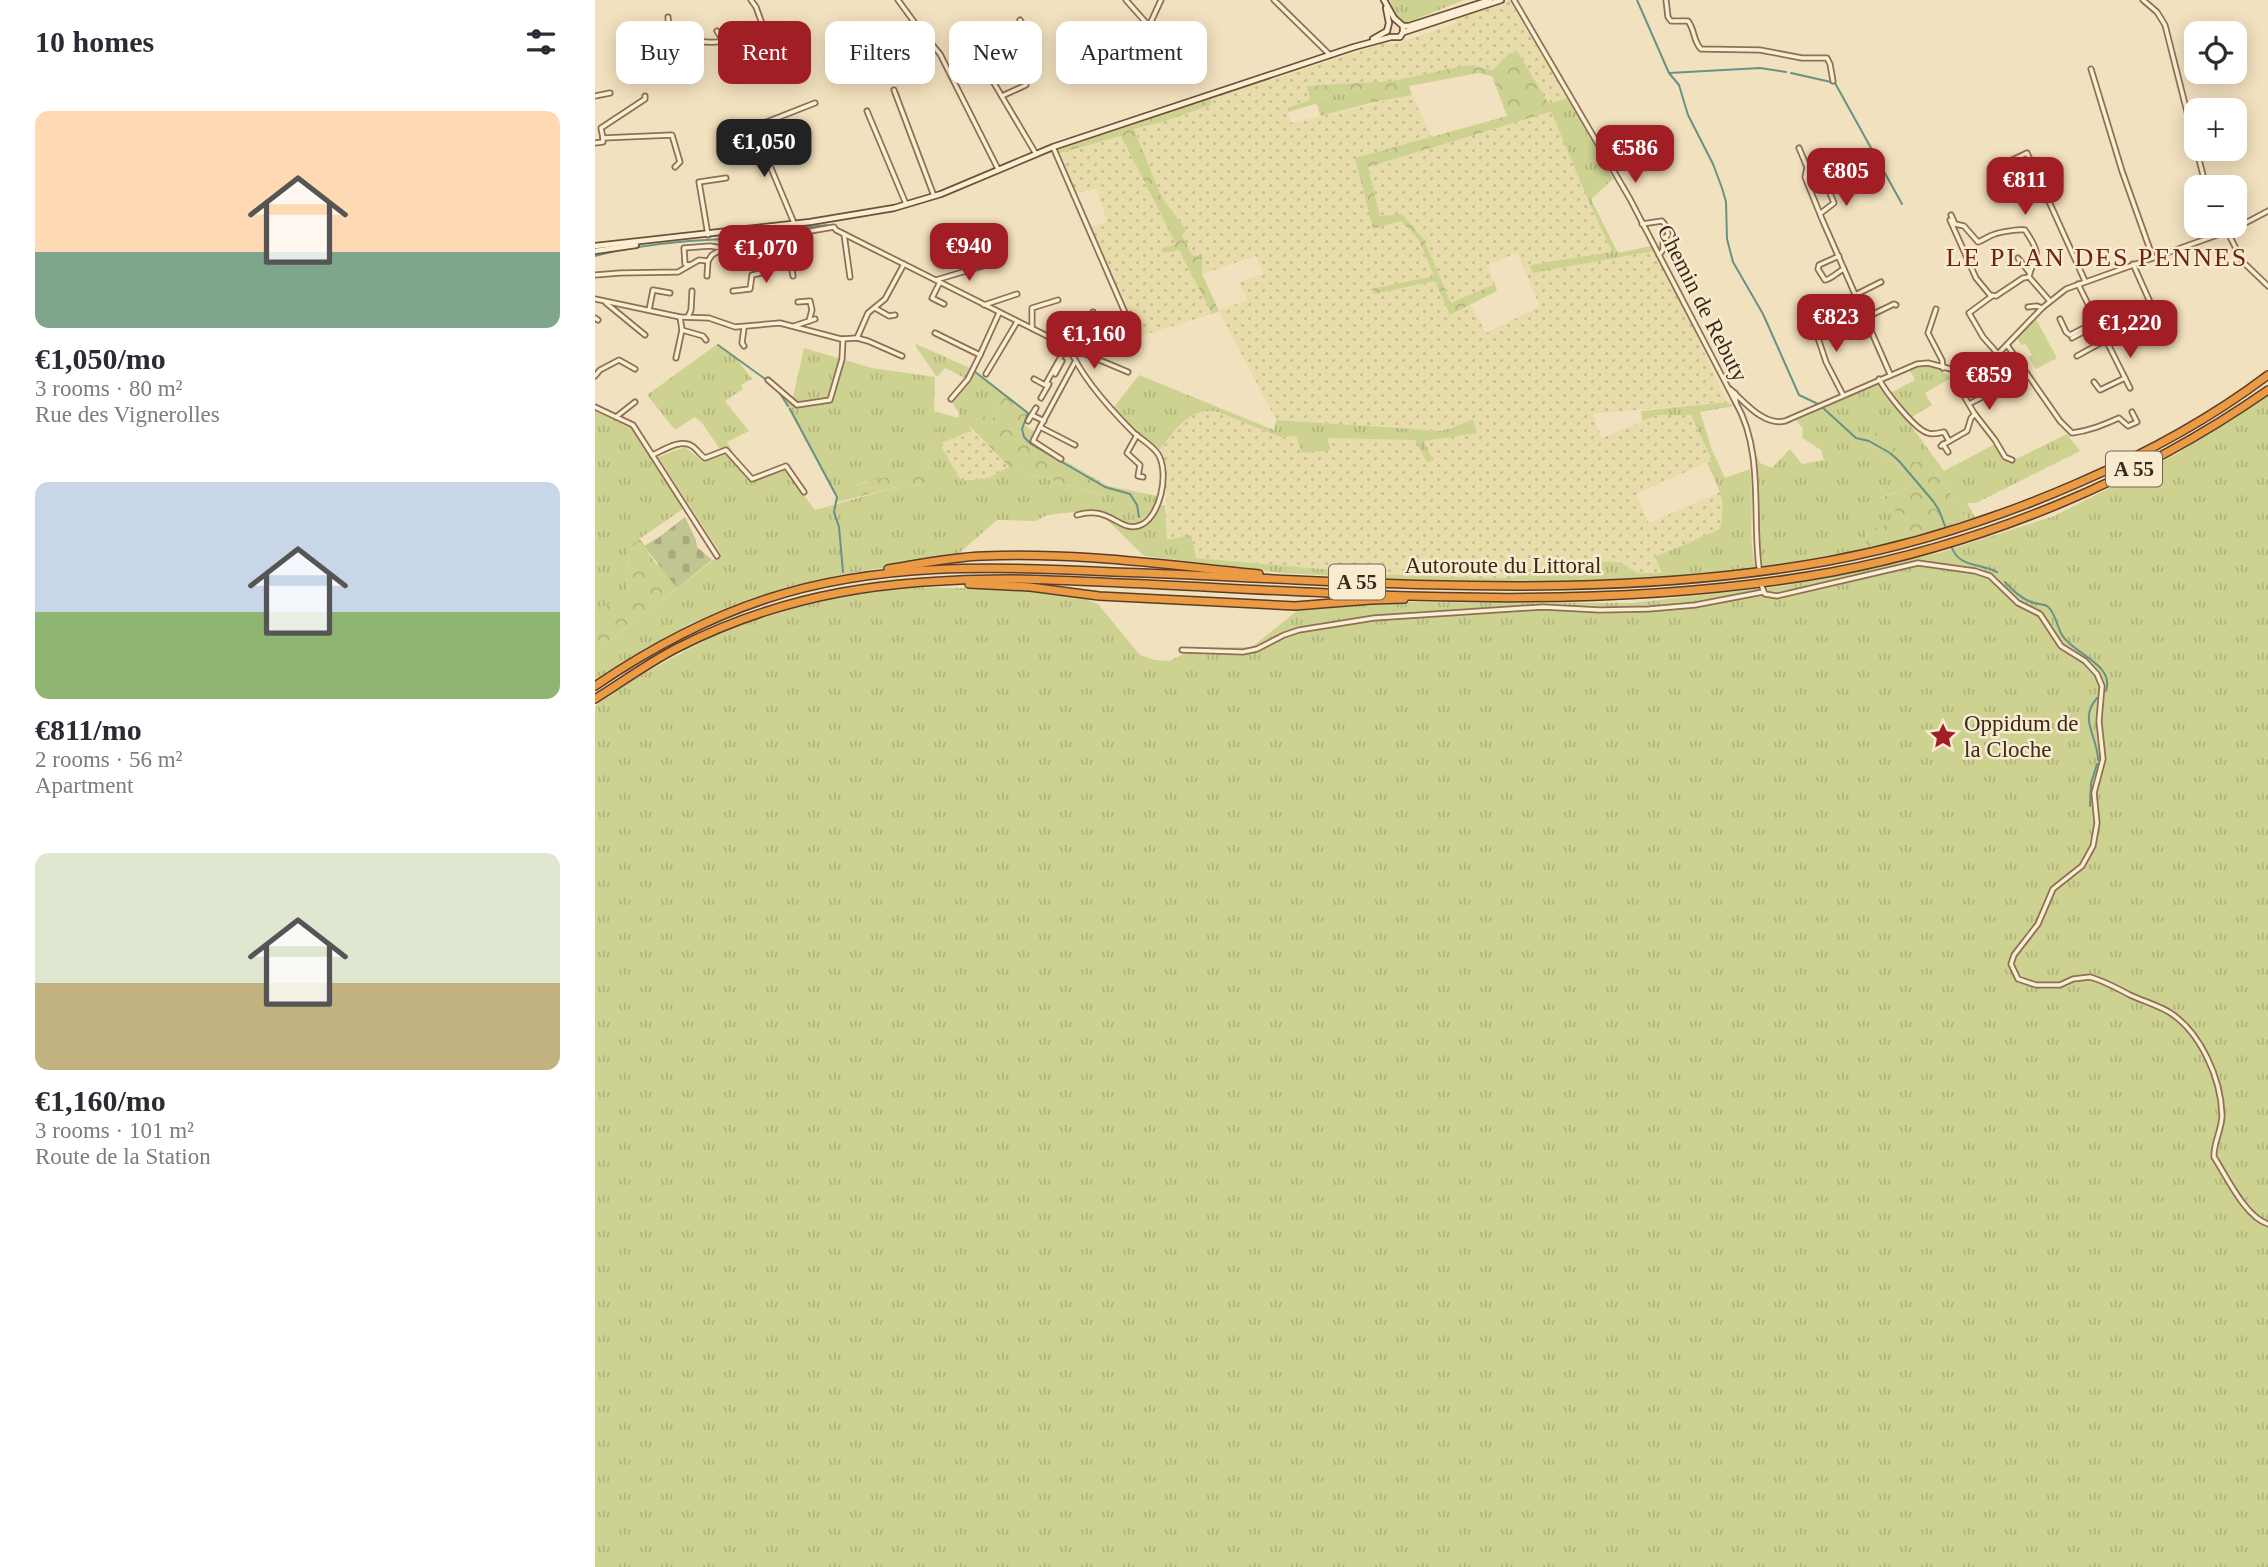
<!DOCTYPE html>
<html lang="en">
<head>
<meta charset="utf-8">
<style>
	:root { --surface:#fff; --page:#f2f2f3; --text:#2b2b33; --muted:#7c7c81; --accent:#a21e25 }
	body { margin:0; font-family:"Times New Roman",serif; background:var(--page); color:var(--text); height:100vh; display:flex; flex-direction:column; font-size:26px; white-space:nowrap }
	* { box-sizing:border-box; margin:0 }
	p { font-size:23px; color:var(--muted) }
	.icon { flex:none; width:38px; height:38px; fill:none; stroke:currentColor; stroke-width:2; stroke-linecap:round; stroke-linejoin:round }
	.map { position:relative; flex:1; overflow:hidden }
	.panel { display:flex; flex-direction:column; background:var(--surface); width:595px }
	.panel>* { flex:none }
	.top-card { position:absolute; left:21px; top:21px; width:665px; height:63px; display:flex; gap:14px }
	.controls { position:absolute; left:1589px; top:21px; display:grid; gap:14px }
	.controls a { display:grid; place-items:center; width:63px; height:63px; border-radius:14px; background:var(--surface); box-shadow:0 4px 18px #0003; font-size:35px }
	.price { position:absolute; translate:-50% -60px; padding:0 16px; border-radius:14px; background:var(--accent); color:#fff; font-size:23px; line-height:46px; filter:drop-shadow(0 2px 4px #0008) }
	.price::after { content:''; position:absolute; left:50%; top:42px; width:21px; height:16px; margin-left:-10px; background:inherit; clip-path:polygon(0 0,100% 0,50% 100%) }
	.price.current { background:#222; color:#fff }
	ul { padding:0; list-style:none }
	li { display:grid; align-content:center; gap:14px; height:371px; padding:0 35px }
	li span { display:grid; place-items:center; height:217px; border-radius:14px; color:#555 }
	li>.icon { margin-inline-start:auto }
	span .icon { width:126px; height:126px; fill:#fffc; stroke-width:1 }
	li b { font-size:30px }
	h2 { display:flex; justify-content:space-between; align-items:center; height:84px; padding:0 35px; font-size:30px }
	.pill { padding:0 24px; border-radius:14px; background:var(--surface); box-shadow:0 4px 18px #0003; font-size:24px; line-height:63px }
	.pill.current { background:var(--accent); color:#fff }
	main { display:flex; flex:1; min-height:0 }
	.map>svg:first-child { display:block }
	.farmland { fill:url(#farmland-dots) }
	.grass { fill:url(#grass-tufts) }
	.forest { fill:url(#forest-crowns) }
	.cemetery { fill:url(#cemetery-stones) }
	.pitch { fill:#cdd291 }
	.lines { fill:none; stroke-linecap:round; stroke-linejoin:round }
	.stream { stroke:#689286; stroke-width:2 }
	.street-casing { stroke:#8d7055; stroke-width:7 }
	.secondary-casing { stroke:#6e5138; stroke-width:8 }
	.highway-casing { stroke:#5a3e2a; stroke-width:10 }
	.street { stroke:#fceed2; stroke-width:3.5 }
	.secondary { stroke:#fceed2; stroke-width:4.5 }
	.highway { stroke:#ec9b45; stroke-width:7 }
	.labels { text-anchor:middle; stroke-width:5; stroke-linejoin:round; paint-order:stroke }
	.shield { fill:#f9ebcf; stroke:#746351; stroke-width:2 }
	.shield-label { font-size:21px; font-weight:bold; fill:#3b291b }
	.street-label { font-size:23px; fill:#3b291b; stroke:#f9ebcf }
	.poi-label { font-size:23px; fill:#3b291b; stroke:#f9ebcf; text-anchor:start }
	.quarter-label { font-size:26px; letter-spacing:2px; fill:#6c2416; stroke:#f9ebcf }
</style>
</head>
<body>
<main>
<section class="panel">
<h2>10 homes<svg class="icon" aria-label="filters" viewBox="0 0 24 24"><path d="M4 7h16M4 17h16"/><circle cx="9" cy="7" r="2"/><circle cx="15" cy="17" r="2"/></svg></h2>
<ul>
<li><span style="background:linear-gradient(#ffd9b3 65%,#7fa58c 0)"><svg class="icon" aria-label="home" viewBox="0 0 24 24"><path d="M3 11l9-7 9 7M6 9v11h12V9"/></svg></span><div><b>€1,050/mo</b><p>3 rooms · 80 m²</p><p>Rue des Vignerolles</p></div></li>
<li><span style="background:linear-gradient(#c9d6e8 60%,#8fb573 0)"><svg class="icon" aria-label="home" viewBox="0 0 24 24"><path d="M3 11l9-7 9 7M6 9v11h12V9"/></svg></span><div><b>€811/mo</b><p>2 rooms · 56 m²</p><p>Apartment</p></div></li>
<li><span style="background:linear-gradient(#dfe7d0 60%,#c2b280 0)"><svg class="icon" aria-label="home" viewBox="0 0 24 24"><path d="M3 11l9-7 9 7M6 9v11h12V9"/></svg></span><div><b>€1,160/mo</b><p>3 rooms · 101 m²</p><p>Route de la Station</p></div></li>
</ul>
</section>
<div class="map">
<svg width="1673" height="1567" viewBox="0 0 1673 1567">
	<defs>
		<pattern id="farmland-dots" width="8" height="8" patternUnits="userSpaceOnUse" patternTransform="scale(1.75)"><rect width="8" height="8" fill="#e9dcab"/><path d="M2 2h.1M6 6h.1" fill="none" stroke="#c9bd93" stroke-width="1.8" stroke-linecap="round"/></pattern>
		<pattern id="grass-tufts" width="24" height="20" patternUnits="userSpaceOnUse" patternTransform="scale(1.75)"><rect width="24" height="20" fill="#cdd291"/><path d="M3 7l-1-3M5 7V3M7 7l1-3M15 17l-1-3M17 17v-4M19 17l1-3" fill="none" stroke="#b1b47c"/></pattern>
		<pattern id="forest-crowns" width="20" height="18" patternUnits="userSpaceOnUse" patternTransform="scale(1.75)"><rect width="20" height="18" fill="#cdd291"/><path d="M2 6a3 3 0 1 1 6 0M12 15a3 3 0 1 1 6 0" fill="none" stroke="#b1b47c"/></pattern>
		<pattern id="cemetery-stones" width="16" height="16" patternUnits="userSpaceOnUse" patternTransform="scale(1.75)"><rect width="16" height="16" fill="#c1c591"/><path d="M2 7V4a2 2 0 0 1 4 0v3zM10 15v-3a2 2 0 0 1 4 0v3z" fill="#a7a97c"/></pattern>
	</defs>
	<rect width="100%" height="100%" fill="#f2e1be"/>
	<g class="farmland">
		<path d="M914,0L973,98L953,104L923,52L914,53L899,70L873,65L797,81L712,86L715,100L692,108L696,123L817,95L837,138L761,158L778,229L806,220L824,240L839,276L777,289L779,294L840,281L855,315L876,305L891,333L945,306L922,253L892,265L900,284L856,303L829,240L807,214L785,216L773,167L958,111L993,200L1017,252L936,265L939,273L1059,251L1087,304L1132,402L997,414L1007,438L1062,415H1096L1117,460L1041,494L1054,523L1125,492L1129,508L1125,529L1060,557L1068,573H1042L1027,563L1006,561L914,578H884L784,574L600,558L596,535L572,541L571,481L565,449L591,418L610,410L619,411L685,437L701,436L736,449L731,438L821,440L832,462L828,441L882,432L877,419L849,431L681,420L624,311L652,300L645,282L668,274L661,256L607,274V257L597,256L587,234L591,230L566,196L539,128L567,122L615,105L616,99L789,43L800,44L861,23L860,17Z"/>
		<path d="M526,136L581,244L567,249L568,253L584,249L617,314L542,337L495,227L512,222L502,189L479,193L465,153Z"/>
		<path d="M377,430L414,467L393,478L366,481L345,444Z"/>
	</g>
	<g class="grass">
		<path d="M795,0H869L811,23L802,18Z"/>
		<path d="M772,88L776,103L725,116L723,106L720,104L693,112L692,108L715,100Z"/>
		<path d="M973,98L1018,179L996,199L1023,253L1056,246L1059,251L938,273L935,265L1017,252L993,200L953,104Z"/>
		<path d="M321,344L377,369L410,394L397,420L372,422L377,430L345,444L366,481L393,478L414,467L507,496L513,486L563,496L557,511L542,524L534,525L508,511H489L452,515L441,521L402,520L362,555L251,574L192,587L148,602L97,623L48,650L0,680V410L40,431L88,509L34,546L32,593L4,649L126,554L63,457L90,447L107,461L127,452L107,423L100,417L80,430L52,395L121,345L141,358L157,379L146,385L148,389L130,401L154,431L132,442L156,482L189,469L220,510L309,485L329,486L345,424L341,425L330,466L320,472L266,483L241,497L183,390L172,380L173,378L198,397L209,348L277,368L340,377L339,411L363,418L364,413L354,398L370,378L350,368L342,377L321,347Z"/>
		<path d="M1333,365L1344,369L1356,378L1330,393L1337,405L1312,420L1349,471L1400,444L1413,463L1472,434L1485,451L1381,503H1372L1380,517L1374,519L1333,462H1318L1268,444L1303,464L1316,487L1284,498L1315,521L1272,531L1270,549L1168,567L1163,537L1164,481L1161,458L1163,457L1165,463L1177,468L1195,449L1207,464L1229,460L1226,450L1207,438L1208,429L1201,420L1284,382L1293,394L1320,380L1314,369Z"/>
		<path d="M544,375L679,430L681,420L849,431L878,419L882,433L829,441L838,461L832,462L820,440L732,438L736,450L707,453L701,436L685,437L620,411C593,408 580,431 565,449C547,438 531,424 519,407Z"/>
		<path d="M1673,396V1567H0V706L33,682L133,628L244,595L306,587L425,589L488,598L503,604L545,655L560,660L574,661L603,647H657L703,610L776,602L1036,603L1187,586L1344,553L1459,516L1580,455Z"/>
		<path d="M1132,402L1139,406L1105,412L1117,450L1130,478L1155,469C1160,502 1152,536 1161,568L1118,574L981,582L834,581L687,573L549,556L508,516C536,531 546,535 565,505H570L572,540L596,535L601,558L784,574L884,578H914L1006,561L1027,563L1042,573H1067L1060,557L1125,529C1132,498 1124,490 1112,463L1117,460L1096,415H1062L1047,421L1046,411Z"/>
	</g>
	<g class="forest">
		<path d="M923,52L958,111L773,167L785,216L807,214L829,240L856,303L900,284L902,291L855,315L840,281L779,294L776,289L839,276L824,240L806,221L778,229L760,158L912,116L897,76L883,73L814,86L817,95L776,103L771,88L715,100L712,86L797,81L873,65L898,70L914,53Z"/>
		<path d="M616,99V105L567,122L539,129L566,196L591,230L587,235L597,255L607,257V274L624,311L617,314L584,250L568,253L566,249L581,244L526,136L465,153L461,150Z"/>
		<path d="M410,394L437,415L429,425L440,432L435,441L513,486L508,496L414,467L371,422L382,413L397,420Z"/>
		<path d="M341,424H345L329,486L309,485L239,503C250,478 307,479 330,466Z"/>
		<path d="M1281,432L1318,462H1333L1374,519L1320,537L1270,549L1272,531L1305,521L1314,520L1283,499L1316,487L1303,464L1268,444Z"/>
		<path d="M45,539L60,563L66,567L82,588L4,649L1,610L32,593L34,546Z"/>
	</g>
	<path class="cemetery" d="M90,517L101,540L102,547L117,560L82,588L49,546L63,538Z"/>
	<path class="pitch" d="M1441,319L1462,358L1441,369L1433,357L1437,355L1430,344L1426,345L1422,338Z"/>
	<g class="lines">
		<g class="stream">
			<path d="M1042,0L1074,73L1084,85L1093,115L1118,164L1127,188L1131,202L1132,239L1138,262L1168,314L1204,395L1223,404"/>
			<path d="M1074,73L1165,68L1191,72"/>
			<path d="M1196,73L1236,82"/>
			<path d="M1240,83L1307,204"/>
			<path d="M160,233L232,225"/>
			<path d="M0,256C60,240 126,239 188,237"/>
			<path d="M123,345L173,381"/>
			<path d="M379,371L433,413L427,429L429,437L436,444L510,487L535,494L542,505L544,517"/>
			<path d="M184,392L193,406"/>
			<path d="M1227,407L1261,438L1274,441L1295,453L1304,461L1338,501L1344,510L1350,526"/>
			<path d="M195,409L242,497L239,512L244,527L248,572"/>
			<path d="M1357,548C1365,568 1385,563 1402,572"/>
			<path d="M1410,582C1417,590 1426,598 1436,602C1441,604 1448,604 1452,606C1460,611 1462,627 1467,635C1478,654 1520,664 1511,691"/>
			<path d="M1502,698C1483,719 1503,737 1503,760"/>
			<path d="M1495,806L1496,783L1502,764"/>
		</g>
		<defs>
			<g id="street">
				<path d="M303,0L325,30"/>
				<path d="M531,0L554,26L566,0"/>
				<path d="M679,0L735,55"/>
				<path d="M919,0L1035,199L1141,403L1140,393"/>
				<path d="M1071,0L1073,17L1076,21H1093C1100,30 1098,41 1106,49L1165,50L1207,58H1232L1235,64L1238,81"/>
				<path d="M1548,0L1562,12L1570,25L1611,187"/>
				<path d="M73,17L74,28C83,32 94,38 104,41C126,46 149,36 169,29L161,7L156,0"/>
				<path d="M122,31L128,41"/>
				<path d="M315,32L325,30L345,54L403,169"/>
				<path d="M387,33L392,42L380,51L441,154"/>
				<path d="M1496,69L1527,171L1558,258"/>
				<path d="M394,74L442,49L425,20"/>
				<path d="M299,90L339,196"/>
				<path d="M0,96L15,93"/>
				<path d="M407,96L431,85"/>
				<path d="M272,111L311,204"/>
				<path d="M158,125L199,223"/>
				<path d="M159,127L220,103"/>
				<path d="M8,138L77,135L85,162L80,167"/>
				<path d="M8,138L6,128L50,99V96"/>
				<path d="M0,143L8,142V138"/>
				<path d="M1204,148L1212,167L1210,177L1227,219L1295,374"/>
				<path d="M1397,174L1398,169L1432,153L1490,281"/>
				<path d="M1226,213L1239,203L1235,193"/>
				<path d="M1356,215L1360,224L1369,226L1383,242C1389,240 1393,236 1400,234C1405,232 1425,229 1430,230C1435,238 1444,250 1441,259C1438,266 1435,269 1434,277"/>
				<path d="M1355,220L1381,278L1395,295L1401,296L1428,278L1434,277L1454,300"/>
				<path d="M1047,224L1067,221L1072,227L1073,235L1068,239V250L1064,255"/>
				<path d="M1632,231L1648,262L1673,286"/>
				<path d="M249,234L255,277"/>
				<path d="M113,235L104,182L131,178"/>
				<path d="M192,239L198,276"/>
				<path d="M1244,256L1224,265L1223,269L1230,280C1237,279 1242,272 1249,269"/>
				<path d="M1423,258L1434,272"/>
				<path d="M1538,264L1559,311"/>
				<path d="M94,265L90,264L89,248L115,246L127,248"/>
				<path d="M0,275L25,273L83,272L104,260L113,261L117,255L129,248L154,252L179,249L198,234L239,227L241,230L474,347L532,328L534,322L458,147"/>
				<path d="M112,276L113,261"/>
				<path d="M341,280L401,262"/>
				<path d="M345,282L337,298L349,304"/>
				<path d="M1483,284L1530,378L1505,390L1499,382"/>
				<path d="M138,291L155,289L157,275L171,272L168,251"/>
				<path d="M1260,295L1286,282"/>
				<path d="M1397,296L1374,313L1388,337L1403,354"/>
				<path d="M0,299L85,317L114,318L140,327L185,323L246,339L262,338L273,341L307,356"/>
				<path d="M1262,299L1244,308L1243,311L1248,318L1268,312"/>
				<path d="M203,302L215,301L217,310L214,321"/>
				<path d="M11,303L50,335"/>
				<path d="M389,305L422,294"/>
				<path d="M1433,307L1442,306L1447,308"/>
				<path d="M280,308L294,316L300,315"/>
				<path d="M1341,309L1333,333L1347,360L1348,368"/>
				<path d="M54,310L58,290L75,293"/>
				<path d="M498,312L501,338"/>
				<path d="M93,317L96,310L97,291"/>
				<path d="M0,318L3,320"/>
				<path d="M1270,318L1299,304L1301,305"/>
				<path d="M1465,319L1471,332L1475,335L1502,321"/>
				<path d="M199,326L220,319"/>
				<path d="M1211,326L1214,331L1222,335L1231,362L1248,395"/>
				<path d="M437,328V308L463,300"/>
				<path d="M87,330L108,336L111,340"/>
				<path d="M340,333L385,355L404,313"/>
				<path d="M262,338L273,313L290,299L309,264"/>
				<path d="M456,338L488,326"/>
				<path d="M1477,338L1503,324"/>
				<path d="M1412,345L1465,421L1477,433C1494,431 1508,425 1524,418L1533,426L1542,422L1537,412"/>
				<path d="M149,346L147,343L149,328"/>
				<path d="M474,347C486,377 516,410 539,433C546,439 558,446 563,454C575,473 565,520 543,526C523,531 514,505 482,515"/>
				<path d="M476,348L533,372"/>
				<path d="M1482,356L1511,340"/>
				<path d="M81,358L87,330L85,317"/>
				<path d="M480,362L445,427L480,445"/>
				<path d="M1361,371L1362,384L1379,413L1400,440L1410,457L1417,460"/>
				<path d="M391,374L422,322"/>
				<path d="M460,374L467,361"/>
				<path d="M0,376L5,370L24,360L40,369"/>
				<path d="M1530,378L1535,388"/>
				<path d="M439,379L450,385L472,346"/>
				<path d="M1284,379C1290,391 1320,430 1333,433C1338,435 1344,433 1349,432L1354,441"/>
				<path d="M173,380L202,405L235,400L247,359L248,339"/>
				<path d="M1135,389C1150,402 1168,426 1190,421L1322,364L1333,363L1367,372L1385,368L1400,357L1447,308L1471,289L1639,229L1673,211"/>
				<path d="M446,398L454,384"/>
				<path d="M356,399L373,379L385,355"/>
				<path d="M1141,403C1169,452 1157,514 1164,567"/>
				<path d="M1374,404L1397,392"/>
				<path d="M0,407L38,425L122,556"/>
				<path d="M437,415L449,421"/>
				<path d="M21,417L40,402"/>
				<path d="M433,421L441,408"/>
				<path d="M445,427L438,441L466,459"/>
				<path d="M542,435L532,453L545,465L543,476L548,477"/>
				<path d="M1348,444L1353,452"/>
				<path d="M1346,446L1372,431L1376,418L1380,414"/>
				<path d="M57,455C67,451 86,438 97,446C102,449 105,455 110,458L131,450L157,479L191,466L209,492"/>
				<path d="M1167,587L1170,594L1182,596L1323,563L1380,571L1395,576L1423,603L1445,614L1466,646L1490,661L1502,674L1507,686L1504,721L1508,759L1499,793L1502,823L1498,846L1487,866L1458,889L1443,924L1419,955L1416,964L1423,979L1441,985H1465L1478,979L1495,977C1509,981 1522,988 1535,995C1548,1001 1562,1005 1574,1012C1606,1032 1626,1079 1627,1115C1627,1130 1618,1143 1619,1157C1632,1177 1650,1217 1673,1224"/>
				<path d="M587,650L648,652L662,649L689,635L704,630L779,618L948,607L1005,610L1054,609L1100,605L1168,592"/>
			</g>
			<g id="secondary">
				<path d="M791,8L794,23L792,31"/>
				<path d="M808,26H814L895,0"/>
				<path d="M809,32L906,0"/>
				<path d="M778,39L792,31"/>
				<path d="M0,246L215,222L299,208L346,194L458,147L759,47L796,37H805L808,32V26L799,18L789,0"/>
				<path d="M0,251L41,245"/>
			</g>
			<g id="highway">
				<path d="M293,569C324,564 356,557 388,556C481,552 572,565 664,574"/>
				<path d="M374,584L435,587L504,596L700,606L776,600L809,599"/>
				<path d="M0,686C53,650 110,619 171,599C282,562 402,566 518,572C579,574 640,577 701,580C879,588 1058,593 1233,561C1319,545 1403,518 1483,483C1550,454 1615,419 1673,375"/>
				<path d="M0,699C27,682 53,663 82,648C192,592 296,579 418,579C690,586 967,621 1237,572C1391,543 1544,480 1673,390"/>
			</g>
		</defs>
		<use href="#street" class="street-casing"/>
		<use href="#secondary" class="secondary-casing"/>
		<use href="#highway" class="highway-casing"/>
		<use href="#street" class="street"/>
		<use href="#secondary" class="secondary"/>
		<use href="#highway" class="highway"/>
	</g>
	<defs>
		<symbol id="sight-bare" viewBox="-9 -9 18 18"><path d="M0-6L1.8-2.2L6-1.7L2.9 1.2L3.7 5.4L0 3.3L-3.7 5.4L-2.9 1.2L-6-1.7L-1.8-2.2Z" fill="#a21e25" stroke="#f9ebcf" stroke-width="2.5" paint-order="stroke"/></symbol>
	</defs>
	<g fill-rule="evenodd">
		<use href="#sight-bare" x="1329" y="717" width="38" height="38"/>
	</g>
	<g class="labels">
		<g class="shield">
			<rect x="1511" y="451.5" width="56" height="35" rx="5"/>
			<rect x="734" y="564.5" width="56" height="35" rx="5"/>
		</g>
		<g class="shield-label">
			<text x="1539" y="476">A 55</text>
			<text x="762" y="589">A 55</text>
		</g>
		<g class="street-label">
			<text transform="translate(1108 303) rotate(63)" y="8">Chemin de Rebuty</text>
			<text x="908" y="573">Autoroute du Littoral</text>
		</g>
		<g class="poi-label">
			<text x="1369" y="731">Oppidum de<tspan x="1369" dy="26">la Cloche</tspan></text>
		</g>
		<g class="quarter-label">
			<text x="1502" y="266">LE PLAN DES PENNES</text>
		</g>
	</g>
</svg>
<div class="controls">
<a><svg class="icon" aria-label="locate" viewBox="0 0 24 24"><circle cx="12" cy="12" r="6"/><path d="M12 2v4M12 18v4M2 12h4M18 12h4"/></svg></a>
<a>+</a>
<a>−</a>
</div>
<b class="price current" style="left:169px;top:179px">€1,050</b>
<b class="price" style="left:1040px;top:185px">€586</b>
<b class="price" style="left:1251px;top:208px">€805</b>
<b class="price" style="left:1430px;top:217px">€811</b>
<b class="price" style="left:374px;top:283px">€940</b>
<b class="price" style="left:171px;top:285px">€1,070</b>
<b class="price" style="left:1241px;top:354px">€823</b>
<b class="price" style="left:1535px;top:360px">€1,220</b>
<b class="price" style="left:499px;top:371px">€1,160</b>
<b class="price" style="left:1394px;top:412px">€859</b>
<div class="top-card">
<a class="pill">Buy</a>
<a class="pill current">Rent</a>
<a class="pill">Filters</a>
<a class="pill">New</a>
<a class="pill">Apartment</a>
</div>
</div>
</main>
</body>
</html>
